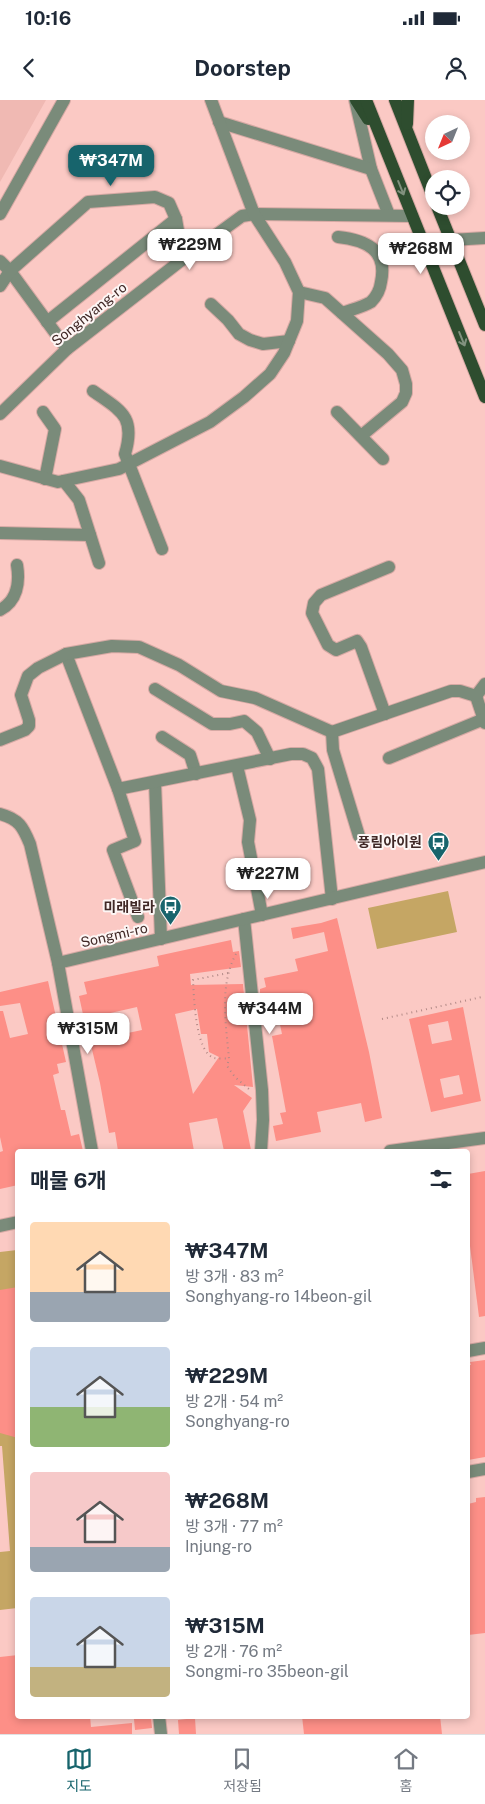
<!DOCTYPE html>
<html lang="ko">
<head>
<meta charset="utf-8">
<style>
	:root { --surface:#fff; --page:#f2f2f3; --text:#1f2937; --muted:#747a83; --line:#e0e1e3; --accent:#17646c }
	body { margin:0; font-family:"Public Sans","Noto Sans KR",sans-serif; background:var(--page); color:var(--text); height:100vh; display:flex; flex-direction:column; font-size:19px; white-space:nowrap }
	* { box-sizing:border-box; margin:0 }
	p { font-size:16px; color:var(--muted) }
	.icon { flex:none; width:28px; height:28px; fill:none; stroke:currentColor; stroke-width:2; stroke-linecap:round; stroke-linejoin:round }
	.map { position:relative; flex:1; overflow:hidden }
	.drawer { position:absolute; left:15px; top:1049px; width:455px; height:570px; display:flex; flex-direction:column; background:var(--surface); border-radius:5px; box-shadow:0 2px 8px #0003 }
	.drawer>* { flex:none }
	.needle { width:32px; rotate:223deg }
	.controls { position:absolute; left:425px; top:15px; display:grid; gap:10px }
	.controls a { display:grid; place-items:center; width:45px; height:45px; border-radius:50%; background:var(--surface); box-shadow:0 2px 8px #0003; font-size:25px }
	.price { position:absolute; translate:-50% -42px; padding:0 11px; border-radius:10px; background:#fff; color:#222; font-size:16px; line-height:32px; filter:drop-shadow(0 1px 2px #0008) }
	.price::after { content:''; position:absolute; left:50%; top:30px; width:15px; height:11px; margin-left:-8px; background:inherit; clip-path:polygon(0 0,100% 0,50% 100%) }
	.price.selected { background:var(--accent); color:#fff }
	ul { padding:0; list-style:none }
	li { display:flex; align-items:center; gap:15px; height:125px; padding:0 15px }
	li span { display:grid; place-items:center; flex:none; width:140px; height:100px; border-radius:5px; color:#555 }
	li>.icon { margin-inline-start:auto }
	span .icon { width:60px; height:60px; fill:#fffc; stroke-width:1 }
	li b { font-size:21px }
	h2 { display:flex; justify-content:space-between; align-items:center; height:60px; padding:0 15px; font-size:21px }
	.status { display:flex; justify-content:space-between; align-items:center; height:35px; padding:0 25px; background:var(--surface); direction:ltr }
	.status svg { height:14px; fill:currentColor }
	header { display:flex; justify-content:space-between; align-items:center; height:65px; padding:0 15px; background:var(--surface); font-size:22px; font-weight:700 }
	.menu { display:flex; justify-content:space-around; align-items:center; height:70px; border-top:1px solid var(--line); background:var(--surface); font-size:14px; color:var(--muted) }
	.menu a { display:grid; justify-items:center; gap:2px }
	.menu .selected { color:var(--accent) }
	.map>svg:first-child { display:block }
	.built { fill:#f0b9b3 }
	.green { fill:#c5a664 }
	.building { fill:#fd8f87; fill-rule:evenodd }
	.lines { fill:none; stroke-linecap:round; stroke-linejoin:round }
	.minor-casing { stroke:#d6a9a4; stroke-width:14 }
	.major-casing { stroke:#d6a9a4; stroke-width:14 }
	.path { stroke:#b28a87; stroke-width:2; stroke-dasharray:1 4; stroke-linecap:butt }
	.minor { stroke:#7a8b7a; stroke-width:12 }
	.major { stroke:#2e4d2f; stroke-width:12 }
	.oneway { stroke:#81917e }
	.labels { text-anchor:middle; stroke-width:4; stroke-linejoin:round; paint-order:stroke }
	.street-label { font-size:14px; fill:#402826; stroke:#fdf6f5 }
	.poi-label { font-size:14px; font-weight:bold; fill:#402826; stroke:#fdf6f5; text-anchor:end }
</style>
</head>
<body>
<div class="status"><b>10:16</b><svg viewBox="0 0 49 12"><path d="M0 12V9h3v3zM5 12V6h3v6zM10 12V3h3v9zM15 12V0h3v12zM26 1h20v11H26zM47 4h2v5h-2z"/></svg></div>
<header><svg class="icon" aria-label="back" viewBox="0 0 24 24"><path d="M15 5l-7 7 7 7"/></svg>Doorstep<svg class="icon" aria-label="person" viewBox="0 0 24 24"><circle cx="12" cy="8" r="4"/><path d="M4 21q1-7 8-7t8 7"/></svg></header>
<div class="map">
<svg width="485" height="1634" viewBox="0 0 485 1634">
	<rect width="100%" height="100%" fill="#fbc9c4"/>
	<path class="built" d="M0,0H46L0,82Z"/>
	<g class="green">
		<path d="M448,791L457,832L377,849L368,808Z"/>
		<path d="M17,1150V1508L0,1510V1452L10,1451L2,1346H0V1152Z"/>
	</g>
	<g class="building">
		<path d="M337,818L369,952L382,1018L365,1022L361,1003L317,1012L321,1032L276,1041L273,1026L283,1024L280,1013L286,1012L272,936L282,934L275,901L263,904V898H260V889L266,887L264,878L298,871L295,859L328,851L324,832L293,839L291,828L321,823Z"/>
		<path d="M231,840L233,852L239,851L241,867L190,874L191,885L243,884L253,987L234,985L252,998L243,1011L251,1050L224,1051L217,1018L189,1023L194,1051H118L115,1032L109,1033L100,983L90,941L142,930L137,907L84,919L79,896L87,894L84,882L159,866L157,856ZM197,909L201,934H207L209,952L219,957L193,994L175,914Z"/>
		<path d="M48,881L66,962L57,964L59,973L53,975L61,1010H65L71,1036L79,1034L83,1051H18V1085L0,1089V1052L3,1051L0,1037V911H3L10,938L28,934L20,903L0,906V892Z"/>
		<path d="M463,907L481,1001L431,1012L409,919ZM448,921L452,940L432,944L428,925ZM459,975L463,994L444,998L440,979Z"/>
		<path d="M485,1071V1216L479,1217L468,1130V1074Z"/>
		<path d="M18,1187V1338L0,1333V1190Z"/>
		<path d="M485,1260V1357L468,1360V1265H471L470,1262Z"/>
		<path d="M485,1397V1533L468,1535V1404L476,1402V1398Z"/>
		<path d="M18,1555V1616H90L91,1627L132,1623V1634H0V1557Z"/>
		<path d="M302,1616H440L442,1634H304Z"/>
		<path d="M151,1617L152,1628L135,1630L134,1619Z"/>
		<path d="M195,1618L196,1634H179L178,1620Z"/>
	</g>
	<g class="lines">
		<defs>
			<g id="minor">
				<path d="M355,0L371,69L389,115"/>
				<path d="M219,22L371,69"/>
				<path d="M0,114L64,0"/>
				<path d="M338,137C365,140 388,149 381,182C380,190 377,196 371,202C363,207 350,210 342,213"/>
				<path d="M451,140L485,138"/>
				<path d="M0,161L10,171L67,249"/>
				<path d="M0,186L10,171L88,102L155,97L169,103L176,119L183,159"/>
				<path d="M299,192L325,198L388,254L402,270L406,284V293L402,302L361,336"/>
				<path d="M211,204L228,220L239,234L250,240L263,244L289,241"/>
				<path d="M47,222L176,119"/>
				<path d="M93,291C121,311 136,316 125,354L162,449"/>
				<path d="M43,312L55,329L45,379"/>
				<path d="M337,312L383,359"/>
				<path d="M0,314L67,249L183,159L242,116L254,114L412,116"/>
				<path d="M0,366L58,382L119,369L210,322L244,297L270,274L284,253L297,221L299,192L285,162L254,114L211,0"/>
				<path d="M64,381L79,400L99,463"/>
				<path d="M0,433L90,435"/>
				<path d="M0,510C17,501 20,483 17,465"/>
				<path d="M66,554L118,689L135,741L113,750L138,817"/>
				<path d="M155,589L212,624H230L244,621L257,632L270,659"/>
				<path d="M476,596L485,623"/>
				<path d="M385,614L361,547L357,541L336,550L328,545L312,513L314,503L321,495L389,467"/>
				<path d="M332,632L333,650L359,736"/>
				<path d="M162,637L190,655L196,674"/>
				<path d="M0,640L25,630L29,626V620L21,595L28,576L38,568L66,554L112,546L139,547L179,565L221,591L255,598L332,632L451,591H460L476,596L485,584"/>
				<path d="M389,658L484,619"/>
				<path d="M237,666L250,720L248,742L262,815"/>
				<path d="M155,682L161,839"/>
				<path d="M118,689L291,654H303L312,658L318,669L332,799"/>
				<path d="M0,714C19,719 23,727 30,744L58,863L92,1051"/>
				<path d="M244,819L262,990L263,1020L261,1051"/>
				<path d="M58,863L485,762"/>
				<path d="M390,1051L485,1038"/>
				<path d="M0,1126L18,1122"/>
				<path d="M468,1251L485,1248"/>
				<path d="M468,1372L485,1369"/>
				<path d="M159,1616L161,1634"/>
			</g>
			<g id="major">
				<path d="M356,0L368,19"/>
				<path d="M366,0L485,297"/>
				<path d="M395,0L434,99"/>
				<path d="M407,24L408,0"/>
				<path d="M437,106L485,225"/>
			</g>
		</defs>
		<use href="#minor" class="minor-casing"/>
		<use href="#major" class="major-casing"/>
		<g class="path">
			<path d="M236,854C219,885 226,924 229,959L227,966L235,977L250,990"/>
			<path d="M228,873L193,880C194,896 195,952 214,958C218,959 225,958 229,959"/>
			<path d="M382,919L482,897"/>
		</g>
		<use href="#minor" class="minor"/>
		<use href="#major" class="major"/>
	</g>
	<defs><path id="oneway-shaft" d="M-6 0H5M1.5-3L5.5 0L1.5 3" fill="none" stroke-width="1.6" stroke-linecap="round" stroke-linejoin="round" transform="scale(1.25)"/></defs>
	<g class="oneway">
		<use href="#oneway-shaft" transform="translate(401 88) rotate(68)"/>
		<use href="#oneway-shaft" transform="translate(462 239) rotate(68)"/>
	</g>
	<defs>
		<symbol id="bus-pin" viewBox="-11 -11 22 30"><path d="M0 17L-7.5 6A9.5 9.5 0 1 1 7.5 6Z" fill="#17646c" stroke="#fdf6f5"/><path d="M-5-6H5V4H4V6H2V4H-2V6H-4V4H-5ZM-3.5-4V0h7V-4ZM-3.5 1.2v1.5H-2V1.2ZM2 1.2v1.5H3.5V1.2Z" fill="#fff"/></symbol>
	</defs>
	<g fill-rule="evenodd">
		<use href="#bus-pin" x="426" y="730" width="25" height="34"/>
		<use href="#bus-pin" x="158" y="794" width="25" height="34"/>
	</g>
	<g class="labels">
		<g class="street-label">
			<text transform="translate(89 214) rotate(-39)" y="5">Songhyang-ro</text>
			<text transform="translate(114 835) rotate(-13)" y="5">Songmi-ro</text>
		</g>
		<g class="poi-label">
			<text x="422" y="747">풍림아이원</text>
			<text x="155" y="812">미래빌라</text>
		</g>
	</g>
</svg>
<div class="controls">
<a><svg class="needle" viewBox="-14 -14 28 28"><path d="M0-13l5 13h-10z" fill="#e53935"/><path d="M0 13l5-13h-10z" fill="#747a83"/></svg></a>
<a><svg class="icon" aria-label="locate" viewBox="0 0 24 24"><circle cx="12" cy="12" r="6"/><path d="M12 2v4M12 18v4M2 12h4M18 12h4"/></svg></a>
</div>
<b class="price selected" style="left:111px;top:87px">₩347M</b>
<b class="price" style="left:190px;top:171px">₩229M</b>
<b class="price" style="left:421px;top:175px">₩268M</b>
<b class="price" style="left:268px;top:800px">₩227M</b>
<b class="price" style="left:270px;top:935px">₩344M</b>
<b class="price" style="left:88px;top:955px">₩315M</b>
<section class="drawer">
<h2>매물 6개<svg class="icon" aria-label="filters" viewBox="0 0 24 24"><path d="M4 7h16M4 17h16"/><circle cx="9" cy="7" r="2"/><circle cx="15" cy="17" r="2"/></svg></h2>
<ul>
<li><span style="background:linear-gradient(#ffd9b3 70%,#9aa5b1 0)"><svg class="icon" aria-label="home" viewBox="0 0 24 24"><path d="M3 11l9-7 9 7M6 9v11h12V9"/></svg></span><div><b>₩347M</b><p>방 3개 · 83 m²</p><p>Songhyang-ro 14beon-gil</p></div></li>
<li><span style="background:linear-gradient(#c9d6e8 60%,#8fb573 0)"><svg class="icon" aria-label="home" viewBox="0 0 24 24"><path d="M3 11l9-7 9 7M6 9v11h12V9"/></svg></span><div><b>₩229M</b><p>방 2개 · 54 m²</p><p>Songhyang-ro</p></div></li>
<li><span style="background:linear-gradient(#f6c9c9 75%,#9aa5b1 0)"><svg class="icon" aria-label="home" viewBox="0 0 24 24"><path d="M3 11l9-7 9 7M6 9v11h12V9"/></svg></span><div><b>₩268M</b><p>방 3개 · 77 m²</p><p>Injung-ro</p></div></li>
<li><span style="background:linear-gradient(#c9d6e8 70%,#c2b280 0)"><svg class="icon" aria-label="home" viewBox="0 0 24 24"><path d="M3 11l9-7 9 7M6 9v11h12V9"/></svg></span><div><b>₩315M</b><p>방 2개 · 76 m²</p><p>Songmi-ro 35beon-gil</p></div></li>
</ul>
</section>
</div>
<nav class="menu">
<a class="selected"><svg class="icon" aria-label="map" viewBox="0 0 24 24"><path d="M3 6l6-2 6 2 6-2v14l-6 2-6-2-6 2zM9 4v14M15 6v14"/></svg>지도</a>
<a><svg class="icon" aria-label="saved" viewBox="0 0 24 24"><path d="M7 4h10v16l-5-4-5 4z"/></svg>저장됨</a>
<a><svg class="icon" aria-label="home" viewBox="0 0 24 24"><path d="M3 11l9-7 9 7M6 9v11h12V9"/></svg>홈</a>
</nav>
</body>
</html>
